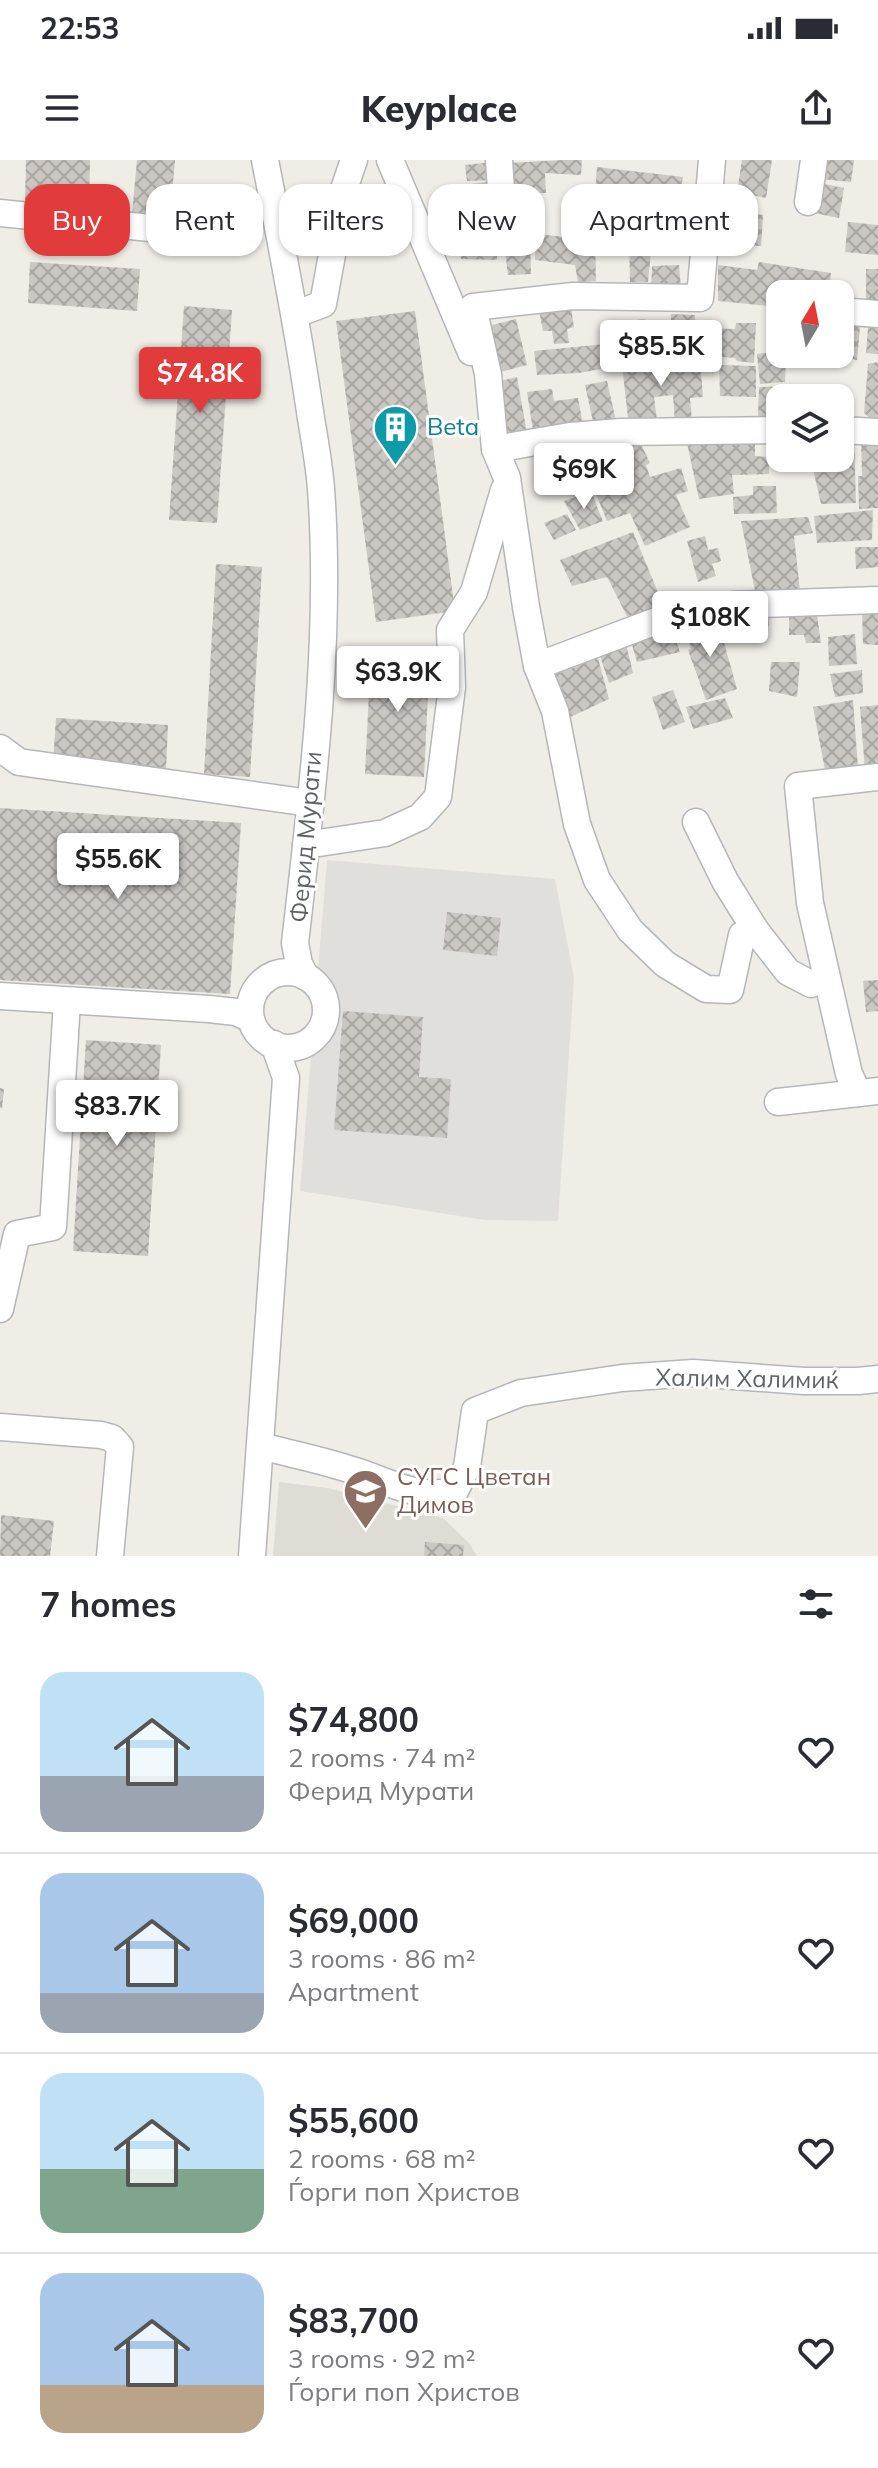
<!DOCTYPE html>
<html lang="en">
<head>
<meta charset="utf-8">
<style>
	:root { --surface:#fff; --page:#f7f7f7; --text:#2b2b33; --muted:#7c7c81; --line:#e1e1e2; --accent:#e13b3c }
	body { margin:0; font-family:Mulish,sans-serif; background:var(--page); color:var(--text); height:100vh; display:flex; flex-direction:column; font-size:30px; white-space:nowrap }
	* { box-sizing:border-box; margin:0 }
	p { font-size:26px; color:var(--muted) }
	.icon { flex:none; width:44px; height:44px; fill:none; stroke:currentColor; stroke-width:2; stroke-linecap:round; stroke-linejoin:round }
	.map { position:relative; height:1396px; overflow:hidden }
	.panel { display:flex; flex-direction:column; background:var(--surface); flex:1 }
	.panel>* { flex:none }
	.top-card { position:absolute; left:24px; top:24px; width:830px; height:72px; display:flex; gap:16px }
	.needle { width:52px; rotate:10deg }
	.tools { position:absolute; left:766px; top:120px; display:grid; gap:16px }
	.tools a { display:grid; place-items:center; width:88px; height:88px; border-radius:16px; background:var(--surface); box-shadow:0 2px 6px #0004; font-size:40px }
	.price { position:absolute; translate:-50% -68px; padding:0 18px; border-radius:8px; background:#fff; color:#222; font-size:26px; line-height:52px; filter:drop-shadow(0 2px 4px #0008) }
	.price::after { content:''; position:absolute; left:50%; top:48px; width:24px; height:18px; margin-left:-12px; background:inherit; clip-path:polygon(0 0,100% 0,50% 100%) }
	.price.current { background:var(--accent); color:#fff }
	ul { padding:0; list-style:none }
	li { display:flex; align-items:center; gap:24px; height:200px; padding:0 40px }
	li+li { border-top:2px solid var(--line) }
	li span { display:grid; place-items:center; flex:none; width:224px; height:160px; border-radius:24px; color:#555 }
	li>.icon { margin-inline-start:auto }
	span .icon { width:96px; height:96px; fill:#fffc; stroke-width:1 }
	li b { font-size:34px }
	h2 { display:flex; justify-content:space-between; align-items:center; height:96px; padding:0 40px; font-size:34px }
	.chip { padding:0 28px; border-radius:24px; background:var(--surface); box-shadow:0 2px 6px #0004; font-size:28px; line-height:72px }
	.chip.current { background:var(--accent); color:#fff }
	.status { display:flex; justify-content:space-between; align-items:center; height:56px; padding:0 40px; background:var(--surface); direction:ltr }
	.status svg { height:22px; fill:currentColor }
	header { display:flex; justify-content:space-between; align-items:center; height:104px; padding:0 40px; background:var(--surface); font-size:36px; font-weight:800 }
	.map>svg:first-child { display:block }
	.industrial { fill:#e1dfdb }
	.education { fill:#dfdcd5 }
	.building { fill:url(#building-cross-hatch) }
	.lines { fill:none; stroke-linecap:round; stroke-linejoin:round }
	.minor-casing { stroke:#b4b7ba; stroke-width:29 }
	.path { stroke:#9ec7a6; stroke-width:4; stroke-dasharray:8 4; stroke-linecap:butt }
	.minor { stroke:#fff; stroke-width:26 }
	.labels { text-anchor:middle; stroke-width:6; stroke-linejoin:round; paint-order:stroke }
	.culture-label { font-size:24px; fill:#0d838f; stroke:#fff; text-anchor:start }
	.street-label { font-size:24px; fill:#5e6266; stroke:#fff }
	.education-label { font-size:24px; fill:#785e54; stroke:#fff; text-anchor:start }
</style>
</head>
<body>
<div class="status"><b>22:53</b><svg viewBox="0 0 49 12"><path d="M0 12V9h3v3zM5 12V6h3v6zM10 12V3h3v9zM15 12V0h3v12zM26 1h20v11H26zM47 4h2v5h-2z"/></svg></div>
<header><svg class="icon" aria-label="menu" viewBox="0 0 24 24"><path d="M4 6h16M4 12h16M4 18h16"/></svg>Keyplace<svg class="icon" aria-label="share" viewBox="0 0 24 24"><path d="M12 15V3M7 8l5-5 5 5M5 13v7h14v-7"/></svg></header>
<div class="map">
<svg width="878" height="1396" viewBox="0 0 878 1396">
	<defs>
		<pattern id="building-cross-hatch" width="8" height="8" patternUnits="userSpaceOnUse" patternTransform="scale(2)"><rect width="8" height="8" fill="#cbc8c4"/><path d="M0 0l8 8M0 8l8-8" fill="none" stroke="#a8a6a3"/></pattern>
	</defs>
	<rect width="100%" height="100%" fill="#f0ede7"/>
	<path class="industrial" d="M327,700L555,719L574,818L558,1061L485,1060L300,1031Z"/>
	<path class="education" d="M279,1322L328,1328L443,1358L469,1383L477,1396H273Z"/>
	<g class="building">
		<path d="M26,0H90L89,42L25,40Z"/>
		<path d="M137,0H175L170,57L132,54Z"/>
		<path d="M563,0H582L581,15L545,13L546,33H510L508,3Z"/>
		<path d="M742,0H772L766,38L737,32Z"/>
		<path d="M823,0H854L851,22L821,19Z"/>
		<path d="M493,2L495,20L467,21L465,5Z"/>
		<path d="M597,7L683,17L681,26H668L667,30L661,29L659,61L697,66V84L652,81L648,122H630L629,80L588,76V35H595Z"/>
		<path d="M486,22L489,38L442,47L437,29Z"/>
		<path d="M820,23L844,28L839,58L814,53Z"/>
		<path d="M734,52L763,55L761,86L733,85Z"/>
		<path d="M848,62L878,65V95L845,92Z"/>
		<path d="M460,69H498L497,100L461,99Z"/>
		<path d="M530,74L531,114L508,115L503,75Z"/>
		<path d="M536,74L595,80L596,121L578,122L575,105L535,100Z"/>
		<path d="M30,102L140,109L137,151L28,143Z"/>
		<path d="M759,102L831,113L829,134H795L796,124H785L784,134H780V147L718,141V105L757,110Z"/>
		<path d="M679,105L681,129L651,131L652,106Z"/>
		<path d="M866,109H878V145L866,144Z"/>
		<path d="M570,142L574,167L567,169L569,183L554,184L552,171H543L538,145Z"/>
		<path d="M184,146L232,150L217,363L169,360Z"/>
		<path d="M415,151L455,451L376,462L336,161Z"/>
		<path d="M671,154L695,155V194L671,192Z"/>
		<path d="M842,155L861,156L857,200L839,197Z"/>
		<path d="M869,156L878,157V194L866,193Z"/>
		<path d="M516,159L527,205L500,212L488,166Z"/>
		<path d="M645,159L649,197L617,201V206L579,213L537,215L534,191L615,183L612,163Z"/>
		<path d="M736,163H756L754,203L737,201L735,198L701,195L699,168L735,169Z"/>
		<path d="M780,191V194H786L785,222L760,224L757,194Z"/>
		<path d="M674,197L700,199L703,237L690,238L692,261L675,263L673,235L654,237L657,261L629,267L622,205Z"/>
		<path d="M878,202V265L864,253L868,204Z"/>
		<path d="M719,205L756,206V237L720,236Z"/>
		<path d="M517,217L528,279L507,281L500,221Z"/>
		<path d="M607,221L616,261L594,266L585,225Z"/>
		<rect x="812" y="225" width="29" height="13"/>
		<path d="M788,226V238H780V259H758L759,227Z"/>
		<path d="M552,229L554,241L578,238L584,270L534,277L527,232Z"/>
		<path d="M840,274H854L856,343L821,344L813,309L775,310V275H780V298H840Z"/>
		<path d="M637,276L650,303L646,305L650,317L681,308L688,331L676,335L690,367L645,386L630,353L607,361L587,312L614,300L608,282Z"/>
		<path d="M755,276V296L769,297V314L732,315L734,334L699,339L687,283Z"/>
		<path d="M604,279L611,298L587,308L579,285Z"/>
		<path d="M861,279H878V348L859,349L858,316H862Z"/>
		<path d="M753,326H776L777,353L734,354L733,337L753,335Z"/>
		<path d="M591,332L603,361L580,370L564,341Z"/>
		<path d="M873,350L872,380L817,383L814,356Z"/>
		<path d="M567,354L576,370L554,380L544,363Z"/>
		<path d="M808,357L813,373L794,376L800,431L756,436L741,361Z"/>
		<path d="M633,372L665,449L630,462L607,417L572,426L560,400Z"/>
		<path d="M705,376L708,390L718,388L721,401L712,404L716,416L698,422L687,381Z"/>
		<path d="M855,387H878V407L856,409Z"/>
		<path d="M216,404L262,407L250,617L204,614Z"/>
		<path d="M862,446H878V485L863,484Z"/>
		<path d="M816,448L821,483H806L804,475H789V450Z"/>
		<path d="M735,449L770,450L768,475L733,471Z"/>
		<path d="M710,457L717,480L723,479L737,529L706,540L688,490L691,489L683,465Z"/>
		<path d="M672,470L680,492L637,502L631,481Z"/>
		<path d="M855,474L857,504L829,506L828,477Z"/>
		<path d="M626,484L633,513L609,523L600,496Z"/>
		<path d="M371,490L430,493L424,617L365,614Z"/>
		<path d="M598,498L609,539L564,560L554,515Z"/>
		<path d="M771,502H800L797,537L769,531Z"/>
		<path d="M862,510L863,533L835,537L830,514Z"/>
		<path d="M673,530L685,562L663,570L652,537Z"/>
		<path d="M725,538L733,558L693,569L686,547Z"/>
		<path d="M853,540L858,608L826,615L813,547Z"/>
		<path d="M878,545V609L865,610L860,547Z"/>
		<path d="M56,558L168,565L166,610L53,603Z"/>
		<path d="M0,648L241,663L230,834L0,820Z"/>
		<path d="M447,752L501,758L497,796L443,790Z"/>
		<path d="M878,820V851L866,852L863,821Z"/>
		<path d="M343,851L423,857L419,917L451,919L447,978L334,970Z"/>
		<path d="M86,880L161,885L148,1096L73,1091Z"/>
		<path d="M0,928L4,929L2,948H0Z"/>
		<path d="M1,1355L54,1361L50,1396H0Z"/>
		<path d="M425,1382L464,1385L463,1396H424Z"/>
	</g>
	<g class="lines">
		<defs>
			<g id="minor">
				<path d="M265,0C281,82 297,163 309,245C313,273 319,301 321,329C332,478 312,635 295,783L299,804L306,817"/>
				<path d="M390,0L471,192"/>
				<path d="M499,0L501,30"/>
				<path d="M712,0L700,138L573,136L473,147L488,214L495,289L507,318L526,447L537,506L555,551L577,664L597,720L630,770L665,804L706,829L730,830L742,775L756,771"/>
				<path d="M808,42L814,0"/>
				<path d="M0,53L210,74"/>
				<path d="M840,151L878,154"/>
				<path d="M296,154L323,144L344,29L354,0"/>
				<path d="M840,270L878,272"/>
				<path d="M495,289L570,276L621,272L780,270"/>
				<path d="M537,506L659,460L733,445L878,440"/>
				<path d="M0,588L19,602L310,643"/>
				<path d="M696,662L725,721L756,771L788,812L811,824"/>
				<path d="M306,685L385,673L420,657L438,637L452,527L450,470L474,432L504,330"/>
				<circle cx="288" cy="850" r="38"/>
				<path d="M0,836L209,849L236,852L249,858"/>
				<path d="M858,933L849,914L810,743L798,626L878,617"/>
				<path d="M778,942L878,931"/>
				<path d="M0,1149L17,1074L53,1067L67,842"/>
				<path d="M0,1267L101,1275L112,1278L120,1287L110,1396"/>
				<path d="M261,1286C291,1294 322,1300 352,1310C389,1321 415,1340 455,1331L467,1307L475,1251L521,1233L622,1218L693,1213L804,1221H858L878,1219"/>
				<path d="M252,1396L286,918L274,884"/>
			</g>
		</defs>
		<use href="#minor" class="minor-casing"/>
		<path class="path" d="M232,69L254,63"/>
		<use href="#minor" class="minor"/>
	</g>
	<defs>
		<symbol id="building-pin" viewBox="-11 -11 22 30"><path d="M0 17L-7.5 6A9.5 9.5 0 1 1 7.5 6Z" fill="#0f9aa8" stroke="#fff"/><path d="M-4-6H4V6H1V3H-1V6H-4ZM-2.5-4.3h1.7v1.8h-1.7ZM.8-4.3h1.7v1.8H.8ZM-2.5-1h1.7V.8h-1.7ZM.8-1h1.7V.8H.8Z" fill="#fff"/></symbol>
		<symbol id="school-pin" viewBox="-11 -11 22 30"><path d="M0 17L-7.5 6A9.5 9.5 0 1 1 7.5 6Z" fill="#8d6e63" stroke="#fff"/><path d="M0-5L7-2L0 1L-7-2ZM-4 1L0 2.5L4 1V4Q0 6-4 4Z" fill="#fff"/></symbol>
	</defs>
	<g fill-rule="evenodd">
		<use href="#building-pin" x="370" y="242" width="51" height="69"/>
		<use href="#school-pin" x="340" y="1306" width="51" height="69"/>
	</g>
	<g class="labels">
		<g class="culture-label">
			<text x="427" y="275">Beta</text>
		</g>
		<g class="street-label">
			<text transform="translate(306 677) rotate(-85)" y="8">Ферид Мурати</text>
			<text transform="translate(747 1219) rotate(1)" y="8">Халим Халимиќ</text>
		</g>
		<g class="education-label">
			<text x="397" y="1325">СУГС Цветан<tspan x="397" dy="28">Димов</tspan></text>
		</g>
	</g>
</svg>
<div class="tools">
<a><svg class="needle" viewBox="-14 -14 28 28"><path d="M0-13l5 13h-10z" fill="#e53935"/><path d="M0 13l5-13h-10z" fill="#7c7c81"/></svg></a>
<a><svg class="icon" aria-label="layers" viewBox="0 0 24 24"><path d="M12 4l9 5-9 5-9-5zM3 14l9 5 9-5"/></svg></a>
</div>
<b class="price" style="left:661px;top:228px">$85.5K</b>
<b class="price current" style="left:200px;top:255px">$74.8K</b>
<b class="price" style="left:584px;top:351px">$69K</b>
<b class="price" style="left:710px;top:499px">$108K</b>
<b class="price" style="left:398px;top:554px">$63.9K</b>
<b class="price" style="left:118px;top:741px">$55.6K</b>
<b class="price" style="left:117px;top:988px">$83.7K</b>
<div class="top-card">
<a class="chip current">Buy</a>
<a class="chip">Rent</a>
<a class="chip">Filters</a>
<a class="chip">New</a>
<a class="chip">Apartment</a>
</div>
</div>
<section class="panel">
<h2>7 homes<svg class="icon" aria-label="filters" viewBox="0 0 24 24"><path d="M4 7h16M4 17h16"/><circle cx="9" cy="7" r="2"/><circle cx="15" cy="17" r="2"/></svg></h2>
<ul>
<li><span style="background:linear-gradient(#bfe0f5 65%,#9aa5b1 0)"><svg class="icon" aria-label="home" viewBox="0 0 24 24"><path d="M3 11l9-7 9 7M6 9v11h12V9"/></svg></span><div><b>$74,800</b><p>2 rooms · 74 m²</p><p>Ферид Мурати</p></div><svg class="icon" aria-label="heart" viewBox="0 0 24 24"><path d="M12 20l-8-8c-3-5 5-10 8-4 3-6 11-1 8 4z"/></svg></li>
<li><span style="background:linear-gradient(#a9c7e8 75%,#9aa5b1 0)"><svg class="icon" aria-label="home" viewBox="0 0 24 24"><path d="M3 11l9-7 9 7M6 9v11h12V9"/></svg></span><div><b>$69,000</b><p>3 rooms · 86 m²</p><p>Apartment</p></div><svg class="icon" aria-label="heart" viewBox="0 0 24 24"><path d="M12 20l-8-8c-3-5 5-10 8-4 3-6 11-1 8 4z"/></svg></li>
<li><span style="background:linear-gradient(#bfe0f5 60%,#7fa58c 0)"><svg class="icon" aria-label="home" viewBox="0 0 24 24"><path d="M3 11l9-7 9 7M6 9v11h12V9"/></svg></span><div><b>$55,600</b><p>2 rooms · 68 m²</p><p>Ѓорги поп Христов</p></div><svg class="icon" aria-label="heart" viewBox="0 0 24 24"><path d="M12 20l-8-8c-3-5 5-10 8-4 3-6 11-1 8 4z"/></svg></li>
<li><span style="background:linear-gradient(#a9c7e8 70%,#b9a48a 0)"><svg class="icon" aria-label="home" viewBox="0 0 24 24"><path d="M3 11l9-7 9 7M6 9v11h12V9"/></svg></span><div><b>$83,700</b><p>3 rooms · 92 m²</p><p>Ѓорги поп Христов</p></div><svg class="icon" aria-label="heart" viewBox="0 0 24 24"><path d="M12 20l-8-8c-3-5 5-10 8-4 3-6 11-1 8 4z"/></svg></li>
</ul>
</section>
</body>
</html>
